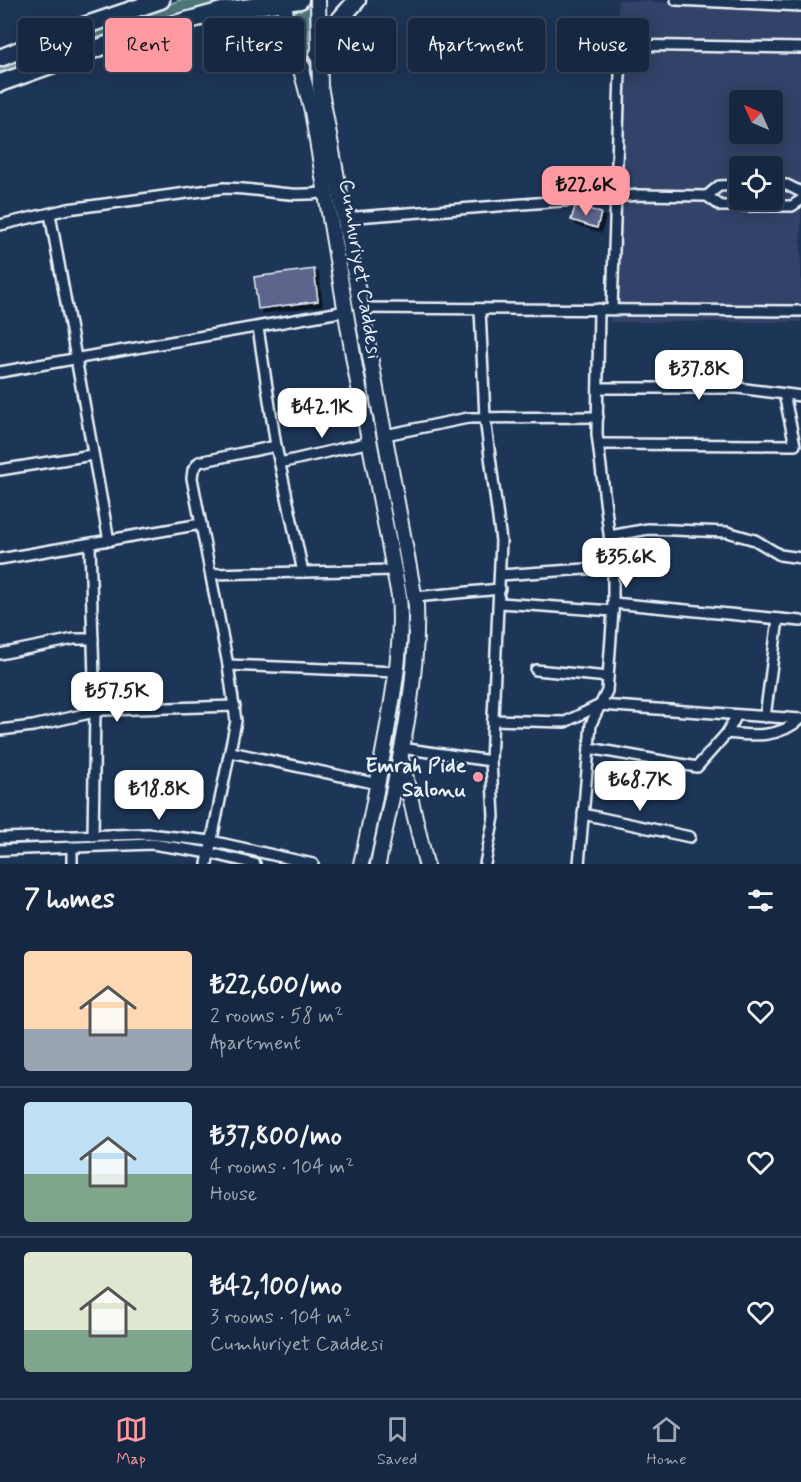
<!DOCTYPE html>
<html lang="en">
<head>
<meta charset="utf-8">
<style>
	:root { --surface:#162841; --page:#23344c; --text:#f1f3f6; --muted:#9ea6b1; --line:#35445a; --accent:#ff9aa2 }
	body { margin:0; font-family:Mynerve,sans-serif; background:var(--page); color:var(--text); height:100vh; display:flex; flex-direction:column; font-size:22px; white-space:nowrap }
	* { box-sizing:border-box; margin:0 }
	p { font-size:20px; color:var(--muted) }
	.icon { flex:none; width:33px; height:33px; fill:none; stroke:currentColor; stroke-width:2; stroke-linecap:round; stroke-linejoin:round }
	.map { position:relative; height:864px; overflow:hidden }
	.drawer { display:flex; flex-direction:column; background:var(--surface); flex:1 }
	.drawer>* { flex:none }
	.top-card { position:absolute; left:18px; top:18px; width:765px; height:54px; display:flex; gap:12px }
	.needle { width:39px; rotate:315deg }
	.controls { position:absolute; left:729px; top:90px; display:grid; gap:12px }
	.controls a { display:grid; place-items:center; width:54px; height:54px; border-radius:6px; background:var(--surface); box-shadow:0 3px 15px #0003,0 0 0 2px var(--line); font-size:30px }
	.price { position:absolute; translate:-50% -51px; padding:0 14px; border-radius:12px; background:#fff; color:#222; font-size:20px; line-height:39px; filter:drop-shadow(0 2px 3px #0008) }
	.price::after { content:''; position:absolute; left:50%; top:36px; width:18px; height:14px; margin-left:-9px; background:inherit; clip-path:polygon(0 0,100% 0,50% 100%) }
	.price.on { background:var(--accent); color:#111 }
	ul { padding:0; list-style:none }
	li { display:flex; align-items:center; gap:18px; height:150px; padding:0 24px }
	li+li { border-top:2px solid var(--line) }
	li span { display:grid; place-items:center; flex:none; width:168px; height:120px; border-radius:6px; color:#555 }
	li>.icon { margin-inline-start:auto }
	span .icon { width:72px; height:72px; fill:#fffc; stroke-width:1 }
	li b { font-size:26px }
	h2 { display:flex; justify-content:space-between; align-items:center; height:72px; padding:0 24px; font-size:26px }
	.tag { padding:0 21px; border-radius:6px; background:var(--surface); box-shadow:0 3px 15px #0003,0 0 0 2px var(--line); font-size:21px; line-height:54px }
	.tag.on { background:var(--accent); color:#111 }
	.tabs { display:flex; justify-content:space-around; align-items:center; height:84px; border-top:2px solid var(--line); background:var(--surface); font-size:16px; color:var(--muted) }
	.tabs a { display:grid; justify-items:center; gap:3px }
	.tabs .on { color:var(--accent) }
	.map>svg:first-child { display:block }
	.built { fill:#304367; fill-rule:evenodd }
	.green { fill:#4e7578; stroke:#9bb3b8; stroke-width:1.5 }
	.building { fill:#5d658c; stroke:#e8f1f8; stroke-width:1.5; filter:url(#shadow) }
	.lines { fill:none; stroke-linecap:round; stroke-linejoin:round }
	.street-casing { stroke:#e8f1f8; stroke-width:14 }
	.secondary-casing { stroke:#e8f1f8; stroke-width:18 }
	.highway-casing { stroke:#e8f1f8; stroke-width:21 }
	.street { stroke:#1d3557; stroke-width:9 }
	.secondary { stroke:#1d3557; stroke-width:14 }
	.highway { stroke:#1d3557; stroke-width:16 }
	.poi-dot { fill:#ff9aa2; stroke:#1d3557; stroke-width:2 }
	.labels { text-anchor:middle; stroke-width:5; stroke-linejoin:round; paint-order:stroke }
	.street-label { font-size:21px; fill:#e8f1f8; stroke:#1d3557 }
	.poi-label { font-size:21px; font-weight:bold; fill:#e8f1f8; stroke:#1d3557; text-anchor:end }
</style>
</head>
<body>
<div class="map">
<svg width="801" height="864" viewBox="0 0 801 864">
	<defs>
		<filter id="shadow"><feDropShadow dx="4" dy="4" stdDeviation="0" flood-color="#0009"/></filter>
	</defs>
	<rect width="100%" height="100%" fill="#1d3557"/>
	<filter id="ink" filterUnits="userSpaceOnUse"><feTurbulence type="fractalNoise" baseFrequency=".0167" numOctaves="2"/><feDisplacementMap in="SourceGraphic" scale="12" xChannelSelector="R" yChannelSelector="G"/><feConvolveMatrix kernelMatrix="1 2 1 2 8 2 1 2 1" color-interpolation-filters="sRGB"/></filter>
	<g filter="url(#ink)">
		<path class="built" d="M618,0L801,10V322H610ZM740,100H772V134H740ZM740,166H772V200H740Z"/>
		<g class="green">
			<path d="M180,0H248L0,77V70Z"/>
			<path d="M310,7L308,62L291,10Z"/>
			<path d="M255,14H278L290,38Z"/>
			<path d="M353,324L357,327L411,605L409,672L371,856L392,725L402,686L406,614Z"/>
		</g>
		<g class="building">
			<path d="M580,206L601,213L597,228L571,220L575,207Z"/>
			<path d="M314,269L318,301L258,309L254,277Z"/>
		</g>
		<g class="lines">
			<defs>
				<g id="street">
					<path d="M676,0L801,6"/>
					<path d="M772,185H787L801,192"/>
					<path d="M707,196L719,186L740,185"/>
					<path d="M50,214L109,541"/>
					<path d="M344,218L639,195L707,196L721,206H792L801,200"/>
					<path d="M0,225L68,209L224,188C262,188 288,199 327,192"/>
					<path d="M360,308L801,311"/>
					<path d="M480,309L485,418L501,541L491,761L494,817L485,864"/>
					<path d="M612,309L621,45L801,48"/>
					<path d="M258,328L276,446L303,572"/>
					<path d="M0,372L346,311"/>
					<path d="M598,388H738L801,396"/>
					<path d="M385,435L468,418L598,417"/>
					<path d="M599,444L795,445L784,394"/>
					<path d="M280,463L370,442"/>
					<path d="M0,470L92,455"/>
					<path d="M610,536L648,529L727,532L755,540L780,555L801,558"/>
					<path d="M90,545L95,711L93,836"/>
					<path d="M0,559L201,524"/>
					<path d="M211,574L395,570"/>
					<path d="M500,575L613,567"/>
					<path d="M415,597L500,589"/>
					<path d="M500,603L613,611"/>
					<path d="M613,603L801,621"/>
					<path d="M0,654L74,639H93"/>
					<path d="M228,665L397,672"/>
					<path d="M536,670L608,677"/>
					<path d="M765,717L778,619"/>
					<path d="M493,720L565,722L600,705L801,719"/>
					<path d="M0,730L33,726L103,710L235,706"/>
					<path d="M727,733C753,736 780,738 800,719"/>
					<path d="M401,748L491,761"/>
					<path d="M589,748L697,767L727,733L737,715"/>
					<path d="M231,752L378,784"/>
					<path d="M583,814L690,837"/>
					<path d="M0,838L148,834L211,841L313,864"/>
					<path d="M72,847V864"/>
					<path d="M0,850L152,844L210,853L255,864"/>
					<path d="M207,864L236,721L228,665L192,478L193,470L199,462L276,446"/>
					<path d="M579,864L591,724L607,691L613,611V567L597,434L599,309"/>
				</g>
				<g id="secondary">
					<path d="M318,0L320,86L416,605C419,692 395,779 378,864"/>
					<path d="M283,3L312,111L355,367L399,596C403,644 394,690 386,737C378,780 371,822 361,864"/>
					<path d="M401,758L426,864"/>
				</g>
				<g id="highway">
					<path d="M229,13C262,23 282,40 302,68"/>
					<path d="M318,55L335,25L357,0"/>
					<path d="M0,58L57,35L161,0"/>
					<path d="M0,83L132,36L222,11L300,0"/>
				</g>
			</defs>
			<use href="#street" class="street-casing"/>
			<use href="#secondary" class="secondary-casing"/>
			<use href="#highway" class="highway-casing"/>
			<use href="#street" class="street"/>
			<use href="#secondary" class="secondary"/>
			<use href="#highway" class="highway"/>
		</g>
	</g>
	<circle class="poi-dot" cx="478" cy="777" r="6"/>
	<g class="labels">
		<g class="street-label">
			<text transform="translate(361 269) rotate(81)" y="7">Cumhuriyet Caddesi</text>
		</g>
		<g class="poi-label">
			<text x="466" y="772">Emrah Pide<tspan x="466" dy="24">Salonu</tspan></text>
		</g>
	</g>
</svg>
<div class="controls">
<a><svg class="needle" viewBox="-14 -14 28 28"><path d="M0-13l5 13h-10z" fill="#e53935"/><path d="M0 13l5-13h-10z" fill="#9ea6b1"/></svg></a>
<a><svg class="icon" aria-label="locate" viewBox="0 0 24 24"><circle cx="12" cy="12" r="6"/><path d="M12 2v4M12 18v4M2 12h4M18 12h4"/></svg></a>
</div>
<b class="price on" style="left:586px;top:217px">₺22.6K</b>
<b class="price" style="left:699px;top:401px">₺37.8K</b>
<b class="price" style="left:322px;top:439px">₺42.1K</b>
<b class="price" style="left:626px;top:589px">₺35.6K</b>
<b class="price" style="left:117px;top:723px">₺57.5K</b>
<b class="price" style="left:640px;top:812px">₺68.7K</b>
<b class="price" style="left:159px;top:821px">₺18.8K</b>
<div class="top-card">
<a class="tag">Buy</a>
<a class="tag on">Rent</a>
<a class="tag">Filters</a>
<a class="tag">New</a>
<a class="tag">Apartment</a>
<a class="tag">House</a>
</div>
</div>
<section class="drawer">
<h2>7 homes<svg class="icon" aria-label="filters" viewBox="0 0 24 24"><path d="M4 7h16M4 17h16"/><circle cx="9" cy="7" r="2"/><circle cx="15" cy="17" r="2"/></svg></h2>
<ul>
<li><span style="background:linear-gradient(#ffd9b3 65%,#9aa5b1 0)"><svg class="icon" aria-label="home" viewBox="0 0 24 24"><path d="M3 11l9-7 9 7M6 9v11h12V9"/></svg></span><div><b>₺22,600/mo</b><p>2 rooms · 58 m²</p><p>Apartment</p></div><svg class="icon" aria-label="heart" viewBox="0 0 24 24"><path d="M12 20l-8-8c-3-5 5-10 8-4 3-6 11-1 8 4z"/></svg></li>
<li><span style="background:linear-gradient(#bfe0f5 60%,#7fa58c 0)"><svg class="icon" aria-label="home" viewBox="0 0 24 24"><path d="M3 11l9-7 9 7M6 9v11h12V9"/></svg></span><div><b>₺37,800/mo</b><p>4 rooms · 104 m²</p><p>House</p></div><svg class="icon" aria-label="heart" viewBox="0 0 24 24"><path d="M12 20l-8-8c-3-5 5-10 8-4 3-6 11-1 8 4z"/></svg></li>
<li><span style="background:linear-gradient(#dfe7d0 65%,#7fa58c 0)"><svg class="icon" aria-label="home" viewBox="0 0 24 24"><path d="M3 11l9-7 9 7M6 9v11h12V9"/></svg></span><div><b>₺42,100/mo</b><p>3 rooms · 104 m²</p><p>Cumhuriyet Caddesi</p></div><svg class="icon" aria-label="heart" viewBox="0 0 24 24"><path d="M12 20l-8-8c-3-5 5-10 8-4 3-6 11-1 8 4z"/></svg></li>
</ul>
</section>
<nav class="tabs">
<a class="on"><svg class="icon" aria-label="map" viewBox="0 0 24 24"><path d="M3 6l6-2 6 2 6-2v14l-6 2-6-2-6 2zM9 4v14M15 6v14"/></svg>Map</a>
<a><svg class="icon" aria-label="saved" viewBox="0 0 24 24"><path d="M7 4h10v16l-5-4-5 4z"/></svg>Saved</a>
<a><svg class="icon" aria-label="home" viewBox="0 0 24 24"><path d="M3 11l9-7 9 7M6 9v11h12V9"/></svg>Home</a>
</nav>
</body>
</html>
